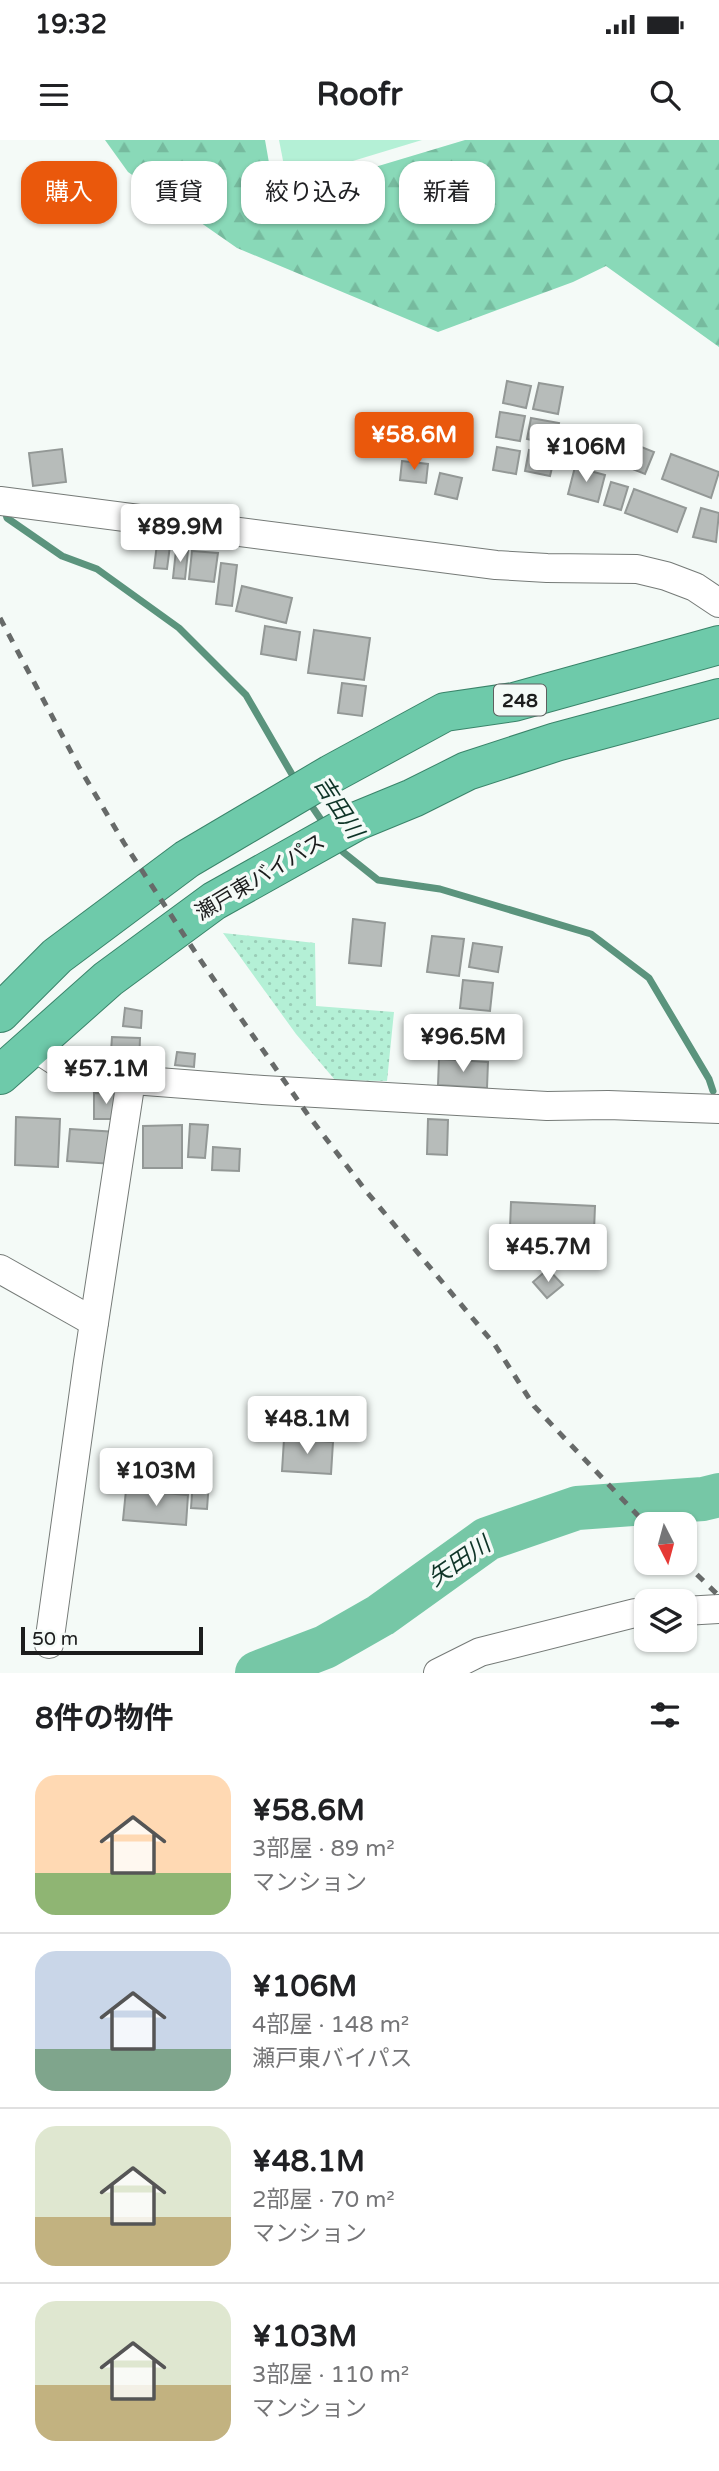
<!DOCTYPE html>
<html lang="ja">
<head>
<meta charset="utf-8">
<style>
	:root { --surface:#fff; --page:#f2f2f2; --text:#202124; --muted:#757577; --line:#e0e0e0; --accent:#ea580c }
	body { margin:0; font-family:"Varela Round","Noto Sans JP",sans-serif; background:var(--page); color:var(--text); height:100vh; display:flex; flex-direction:column; font-size:26px; white-space:nowrap }
	* { box-sizing:border-box; margin:0 }
	p { font-size:23px; color:var(--muted) }
	.icon { flex:none; width:38px; height:38px; fill:none; stroke:currentColor; stroke-width:2; stroke-linecap:round; stroke-linejoin:round }
	.map { position:relative; height:1533px; overflow:hidden }
	.side { display:flex; flex-direction:column; background:var(--surface); flex:1 }
	.side>* { flex:none }
	.hud { position:absolute; left:21px; top:21px; width:677px; height:63px; display:flex; gap:14px }
	.needle { width:46px; rotate:174deg }
	.fabs { position:absolute; left:634px; top:1372px; display:grid; gap:14px }
	.fabs a { display:grid; place-items:center; width:63px; height:63px; border-radius:14px; background:var(--surface); box-shadow:0 2px 5px #0004; font-size:35px }
	.scale { position:absolute; left:21px; bottom:18px; width:182px; box-sizing:border-box; padding-left:7px; border:4px solid #1c1d1d; border-top:0; font-size:19px; line-height:24px; white-space:nowrap; color:#1c1d1d; -webkit-text-stroke:5px #f4faf7; paint-order:stroke }
	.price { position:absolute; translate:-50% -60px; padding:0 16px; border-radius:7px; background:#fff; color:#222; font-size:23px; line-height:46px; filter:drop-shadow(0 2px 4px #0008) }
	.price::after { content:''; position:absolute; left:50%; top:42px; width:21px; height:16px; margin-left:-10px; background:inherit; clip-path:polygon(0 0,100% 0,50% 100%) }
	.price.on { background:var(--accent); color:#fff }
	ul { padding:0; list-style:none }
	li { display:flex; align-items:center; gap:21px; height:175px; padding:0 35px }
	li+li { border-top:2px solid var(--line) }
	li span { display:grid; place-items:center; flex:none; width:196px; height:140px; border-radius:21px; color:#555 }
	li>.icon { margin-inline-start:auto }
	span .icon { width:84px; height:84px; fill:#fffc; stroke-width:1 }
	li b { font-size:30px }
	h2 { display:flex; justify-content:space-between; align-items:center; height:84px; padding:0 35px; font-size:30px }
	.pill { padding:0 24px; border-radius:21px; background:var(--surface); box-shadow:0 2px 5px #0004; font-size:24px; line-height:63px }
	.pill.on { background:var(--accent); color:#fff }
	.status { display:flex; justify-content:space-between; align-items:center; height:49px; padding:0 35px; background:var(--surface); direction:ltr }
	.status svg { height:19px; fill:currentColor }
	header { display:flex; justify-content:space-between; align-items:center; height:91px; padding:0 35px; background:var(--surface); font-size:32px; font-weight:800 }
	.map>svg:first-child { display:block }
	.green { fill:#b4f0d6 }
	.forest { fill:url(#forest-firs) }
	.garden { fill:url(#garden-dots) }
	.lines { fill:none; stroke-linecap:round; stroke-linejoin:round }
	.stream { stroke:#5b947d; stroke-width:7 }
	.river { stroke:#76c7a6; stroke-width:44 }
	.building { fill:#b7bcba; stroke:#939896; stroke-width:2 }
	.minor-casing { stroke:#757a77; stroke-width:30 }
	.trunk-casing { stroke:#3a846a; stroke-width:40 }
	.minor { stroke:#fff; stroke-width:28 }
	.trunk { stroke:#6ecaaa; stroke-width:38 }
	.rail { stroke:#676a69; stroke-width:5; stroke-dasharray:9 9; stroke-linecap:butt }
	.labels { text-anchor:middle; stroke-width:7; stroke-linejoin:round; paint-order:stroke }
	.shield { fill:#f4faf7; stroke:#5d5f5e; stroke-width:2 }
	.shield-label { font-size:19px; font-weight:bold; fill:#1c1d1d }
	.street-label { font-size:21px; fill:#1c1d1d; stroke:#f4faf7 }
	.water-label { font-size:23px; font-style:italic; fill:#0e3427; stroke:#f4faf7 }
</style>
</head>
<body>
<div class="status"><b>19:32</b><svg viewBox="0 0 49 12"><path d="M0 12V9h3v3zM5 12V6h3v6zM10 12V3h3v9zM15 12V0h3v12zM26 1h20v11H26zM47 4h2v5h-2z"/></svg></div>
<header><svg class="icon" aria-label="menu" viewBox="0 0 24 24"><path d="M4 6h16M4 12h16M4 18h16"/></svg>Roofr<svg class="icon" aria-label="search" viewBox="0 0 24 24"><circle cx="10" cy="10" r="6"/><path d="M15 15l6 6"/></svg></header>
<div class="map">
<svg width="719" height="1533" viewBox="0 0 719 1533">
	<defs>
		<pattern id="forest-firs" width="22" height="20" patternUnits="userSpaceOnUse" patternTransform="scale(1.75)"><rect width="22" height="20" fill="#89d9b8"/><path d="M5 1l3.5 6h-7zM16 11l3.5 6h-7z" fill="#76ba9e"/></pattern>
		<pattern id="garden-dots" width="8" height="8" patternUnits="userSpaceOnUse" patternTransform="scale(1.75)"><rect width="8" height="8" fill="#b4f0d6"/><path d="M2 2h.1M6 6h.1" fill="none" stroke="#9acdb7" stroke-width="1.8" stroke-linecap="round"/></pattern>
	</defs>
	<rect width="100%" height="100%" fill="#f4faf7"/>
	<path class="green" d="M279,0H422L287,41Z"/>
	<path class="forest" d="M105,0H265L275,57L465,0H719V207L606,126L573,142L438,192L237,108L128,32Z"/>
	<path class="garden" d="M223,793L315,803L316,866L394,872L387,941L335,940L296,894Z"/>
	<g class="lines">
		<g class="stream">
			<path d="M4,368L7,378L62,416L97,429L179,488L246,555L297,643"/>
			<path d="M309,662L326,687"/>
			<path d="M338,705L343,712L378,740L440,749L591,794L649,838L709,939L713,951"/>
		</g>
		<path class="river" d="M257,1533L325,1507L381,1475L487,1399L577,1368L703,1359L719,1355"/>
	</g>
	<g class="building">
		<path d="M507,241L531,246L526,268L503,263Z"/>
		<path d="M539,243L563,247L558,274L533,269Z"/>
		<path d="M500,272L525,276L520,301L496,297Z"/>
		<path d="M531,278L559,283L554,305L527,299Z"/>
		<path d="M449,283L471,286L467,316L446,314Z"/>
		<path d="M604,292L654,312L645,334L595,314Z"/>
		<path d="M362,299L384,301L382,315L361,312Z"/>
		<path d="M497,307L520,311L516,334L493,330Z"/>
		<path d="M62,309L66,342L33,346L29,313Z"/>
		<path d="M529,310L555,315L550,336L525,331Z"/>
		<path d="M671,314L719,332L711,358L662,339Z"/>
		<path d="M402,321L428,324L426,343L400,340Z"/>
		<path d="M575,327L605,335L598,362L568,354Z"/>
		<path d="M440,333L462,338L457,359L435,354Z"/>
		<path d="M611,342L628,347L621,370L604,365Z"/>
		<path d="M634,349L686,368L677,392L625,373Z"/>
		<path d="M701,368L719,373L716,402L693,397Z"/>
		<path d="M158,396L171,398L167,429L154,428Z"/>
		<path d="M176,410L188,411L185,439L173,438Z"/>
		<path d="M192,411L218,413L214,442L189,439Z"/>
		<path d="M221,423L237,425L232,466L216,464Z"/>
		<path d="M242,446L292,458L286,483L236,471Z"/>
		<path d="M265,486L300,492L296,520L261,514Z"/>
		<path d="M314,490L370,498L364,540L308,533Z"/>
		<path d="M342,543L366,546L362,576L338,573Z"/>
		<path d="M353,779L385,783L381,826L349,823Z"/>
		<path d="M432,796L464,799L459,836L427,832Z"/>
		<path d="M473,803L502,807L498,832L469,827Z"/>
		<path d="M463,840L493,843L490,871L460,868Z"/>
		<path d="M125,868L142,871L141,888L123,886Z"/>
		<path d="M433,884L477,888L475,911L431,906Z"/>
		<path d="M112,897L140,898L139,928L110,926Z"/>
		<path d="M177,912L195,914L194,927L175,925Z"/>
		<path d="M439,919L488,922L487,948L438,945Z"/>
		<path d="M94,953L119,954L118,979H94Z"/>
		<path d="M16,977L60,979L58,1027L15,1025Z"/>
		<path d="M428,979L448,980L447,1015L427,1014Z"/>
		<path d="M190,984L208,985L205,1018L188,1017Z"/>
		<path d="M182,985V1028H143V986Z"/>
		<path d="M70,989L117,992L114,1024L67,1021Z"/>
		<path d="M213,1007L240,1009L239,1031L212,1030Z"/>
		<path d="M511,1062L595,1066L594,1091L510,1088Z"/>
		<path d="M520,1095L586,1100L584,1124L518,1118Z"/>
		<path d="M548,1129L563,1145L547,1158L533,1142Z"/>
		<path d="M284,1299L333,1302L331,1334L282,1331Z"/>
		<path d="M194,1326L210,1327L207,1369L191,1368Z"/>
		<path d="M126,1350L188,1355L186,1385L123,1380Z"/>
	</g>
	<g class="lines">
		<defs>
			<g id="minor">
				<path d="M0,361L496,425L547,428L637,429L666,436L695,447L719,463"/>
				<path d="M36,902L45,914L65,927L93,937L263,950L547,966L608,965L719,969"/>
				<path d="M0,1129L94,1182"/>
				<path d="M684,1471L719,1469"/>
				<path d="M49,1504L88,1222L131,940"/>
				<path d="M438,1533L480,1512L635,1473H646"/>
			</g>
			<g id="trunk">
				<path d="M0,873L57,816L187,719L331,634L445,572L514,562L719,505"/>
				<path d="M0,935L108,839L214,761L357,681L413,658L467,631L556,602L719,558"/>
			</g>
		</defs>
		<use href="#minor" class="minor-casing"/>
		<use href="#trunk" class="trunk-casing"/>
		<use href="#minor" class="minor"/>
		<use href="#trunk" class="trunk"/>
		<g class="rail">
			<path d="M0,478L79,627L124,703L199,818L308,975L366,1051L495,1205L534,1266L646,1384"/>
			<path d="M684,1422L719,1456"/>
		</g>
	</g>
	<g class="labels">
		<rect class="shield" x="494" y="544.5" width="52" height="31" rx="5"/>
		<g class="shield-label">
			<text x="520" y="567">248</text>
		</g>
		<g class="street-label">
			<text transform="translate(260 737) rotate(-31)" y="7">瀬戸東バイパス</text>
		</g>
		<g class="water-label">
			<text transform="translate(339 667) rotate(57)" y="8">吉田川</text>
			<text transform="translate(459 1421) rotate(-34)" y="8">矢田川</text>
		</g>
	</g>
</svg>
<div class="fabs">
<a><svg class="needle" viewBox="-14 -14 28 28"><path d="M0-13l5 13h-10z" fill="#e53935"/><path d="M0 13l5-13h-10z" fill="#757577"/></svg></a>
<a><svg class="icon" aria-label="layers" viewBox="0 0 24 24"><path d="M12 4l9 5-9 5-9-5zM3 14l9 5 9-5"/></svg></a>
</div>
<div class="scale">50 m</div>
<b class="price on" style="left:414px;top:332px">¥58.6M</b>
<b class="price" style="left:586px;top:344px">¥106M</b>
<b class="price" style="left:180px;top:424px">¥89.9M</b>
<b class="price" style="left:463px;top:934px">¥96.5M</b>
<b class="price" style="left:106px;top:966px">¥57.1M</b>
<b class="price" style="left:548px;top:1144px">¥45.7M</b>
<b class="price" style="left:307px;top:1316px">¥48.1M</b>
<b class="price" style="left:156px;top:1368px">¥103M</b>
<div class="hud">
<a class="pill on">購入</a>
<a class="pill">賃貸</a>
<a class="pill">絞り込み</a>
<a class="pill">新着</a>
</div>
</div>
<section class="side">
<h2>8件の物件<svg class="icon" aria-label="filters" viewBox="0 0 24 24"><path d="M4 7h16M4 17h16"/><circle cx="9" cy="7" r="2"/><circle cx="15" cy="17" r="2"/></svg></h2>
<ul>
<li><span style="background:linear-gradient(#ffd9b3 70%,#8fb573 0)"><svg class="icon" aria-label="home" viewBox="0 0 24 24"><path d="M3 11l9-7 9 7M6 9v11h12V9"/></svg></span><div><b>¥58.6M</b><p>3部屋 · 89 m²</p><p>マンション</p></div></li>
<li><span style="background:linear-gradient(#c9d6e8 70%,#7fa58c 0)"><svg class="icon" aria-label="home" viewBox="0 0 24 24"><path d="M3 11l9-7 9 7M6 9v11h12V9"/></svg></span><div><b>¥106M</b><p>4部屋 · 148 m²</p><p>瀬戸東バイパス</p></div></li>
<li><span style="background:linear-gradient(#dfe7d0 65%,#c2b280 0)"><svg class="icon" aria-label="home" viewBox="0 0 24 24"><path d="M3 11l9-7 9 7M6 9v11h12V9"/></svg></span><div><b>¥48.1M</b><p>2部屋 · 70 m²</p><p>マンション</p></div></li>
<li><span style="background:linear-gradient(#dfe7d0 60%,#c2b280 0)"><svg class="icon" aria-label="home" viewBox="0 0 24 24"><path d="M3 11l9-7 9 7M6 9v11h12V9"/></svg></span><div><b>¥103M</b><p>3部屋 · 110 m²</p><p>マンション</p></div></li>
</ul>
</section>
</body>
</html>
